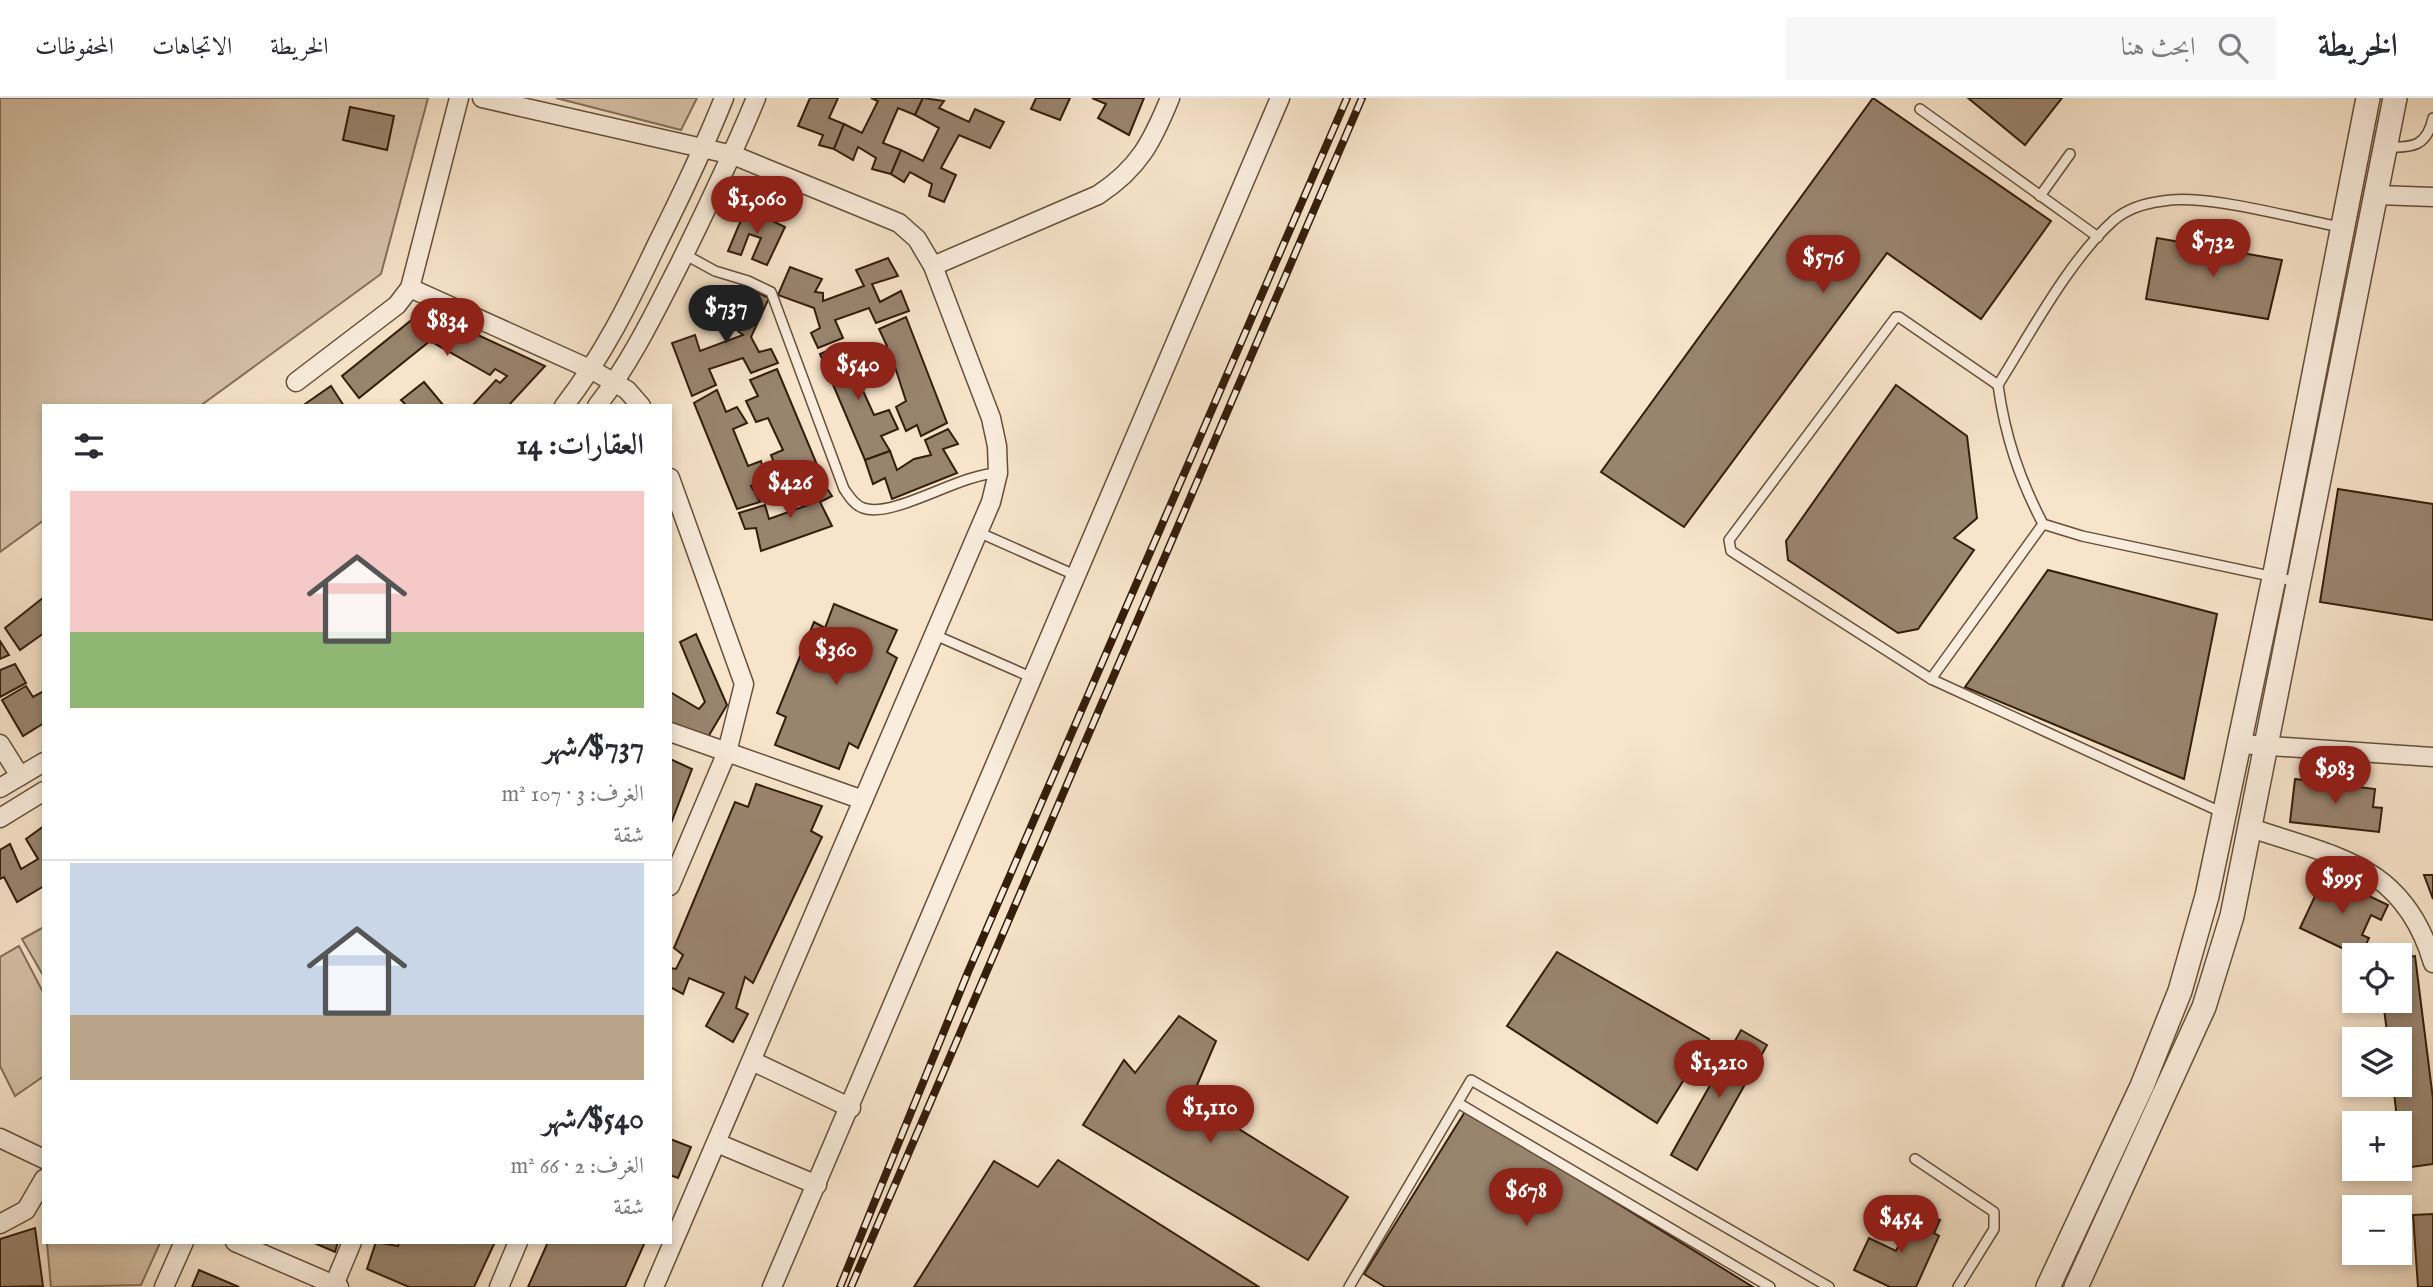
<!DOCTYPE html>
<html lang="ar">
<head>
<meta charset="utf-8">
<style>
	:root { --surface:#fff; --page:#f7f7f7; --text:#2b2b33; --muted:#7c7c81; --line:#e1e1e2; --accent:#8f2418 }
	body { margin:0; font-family:"IM FELL English",Amiri,serif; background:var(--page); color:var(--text); direction:rtl; height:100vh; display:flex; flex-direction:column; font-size:26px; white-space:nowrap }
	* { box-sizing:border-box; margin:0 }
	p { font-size:23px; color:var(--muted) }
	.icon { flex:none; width:38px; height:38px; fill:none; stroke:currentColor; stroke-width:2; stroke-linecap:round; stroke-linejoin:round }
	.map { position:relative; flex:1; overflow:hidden; direction:ltr }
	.sheet { position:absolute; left:42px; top:306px; width:630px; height:840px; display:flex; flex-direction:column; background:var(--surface); border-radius:0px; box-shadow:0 4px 10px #0003; direction:rtl }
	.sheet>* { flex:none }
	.controls { position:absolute; left:2342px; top:845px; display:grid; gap:14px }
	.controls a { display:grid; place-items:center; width:70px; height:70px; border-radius:0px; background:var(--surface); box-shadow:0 4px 10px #0003; font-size:35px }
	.price { position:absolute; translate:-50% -60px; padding:0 16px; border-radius:24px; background:var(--accent); color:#fff; font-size:23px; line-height:46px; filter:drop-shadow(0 2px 4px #0008) }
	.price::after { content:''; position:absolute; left:50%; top:42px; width:21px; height:16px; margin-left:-10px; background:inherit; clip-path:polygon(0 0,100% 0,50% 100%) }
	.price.on { background:#222; color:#fff }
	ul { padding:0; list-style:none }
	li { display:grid; align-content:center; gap:14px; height:371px; padding:0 28px }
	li+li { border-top:2px solid var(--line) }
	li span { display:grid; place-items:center; height:217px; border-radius:0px; color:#555 }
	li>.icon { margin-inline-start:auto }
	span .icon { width:126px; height:126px; fill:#fffc; stroke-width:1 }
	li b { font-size:30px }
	h2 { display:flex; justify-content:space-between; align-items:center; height:84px; padding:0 28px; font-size:30px }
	header { display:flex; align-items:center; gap:42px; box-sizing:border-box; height:98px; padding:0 35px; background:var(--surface); border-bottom:2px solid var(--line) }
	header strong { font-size:33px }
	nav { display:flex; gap:38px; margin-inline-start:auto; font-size:24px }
	.search { width:490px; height:63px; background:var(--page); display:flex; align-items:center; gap:18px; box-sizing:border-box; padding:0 24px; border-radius:0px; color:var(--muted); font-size:26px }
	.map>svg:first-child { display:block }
	.green { fill:#d6c2a9; stroke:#85705a; stroke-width:2 }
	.building { fill:#99846e; stroke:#341d0a; stroke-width:2 }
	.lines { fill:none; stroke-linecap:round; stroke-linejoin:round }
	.service-casing { stroke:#654f3a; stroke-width:12 }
	.minor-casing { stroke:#654f3a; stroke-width:21 }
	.tertiary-casing { stroke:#654f3a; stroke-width:26 }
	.service { stroke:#faeddd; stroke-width:9 }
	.minor { stroke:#faeddd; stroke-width:18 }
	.tertiary { stroke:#faeddd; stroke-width:23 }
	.rail-casing { stroke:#341d0a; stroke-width:8 }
	.rail { stroke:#faeddd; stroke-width:5; stroke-dasharray:16; stroke-linecap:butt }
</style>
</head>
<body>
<header>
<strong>الخريطة</strong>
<div class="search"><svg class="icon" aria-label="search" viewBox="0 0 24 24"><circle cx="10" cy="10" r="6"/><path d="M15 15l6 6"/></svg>ابحث هنا</div>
<nav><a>الخريطة</a><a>الاتجاهات</a><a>المحفوظات</a></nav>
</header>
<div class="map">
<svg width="2433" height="1189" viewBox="0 0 2433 1189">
	<rect width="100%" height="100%" fill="#f7e4ca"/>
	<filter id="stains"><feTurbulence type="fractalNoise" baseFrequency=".00286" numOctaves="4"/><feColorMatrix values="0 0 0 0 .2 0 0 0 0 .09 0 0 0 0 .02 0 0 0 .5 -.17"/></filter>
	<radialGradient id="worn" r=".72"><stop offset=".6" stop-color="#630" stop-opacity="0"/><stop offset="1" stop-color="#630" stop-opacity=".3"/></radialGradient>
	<g class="green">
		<path d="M0,0H428L381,176L200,308H44V422L0,454Z"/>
		<path d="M556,0H697L681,32Z"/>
		<path d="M44,829V879L22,841Z"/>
		<path d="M19,848L44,896V978L15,998L0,968V859Z"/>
		<path d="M47,1145V1144L160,1145L141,1187L51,1189Z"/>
	</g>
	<g class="building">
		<path d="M810,0H838L829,20L844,26L834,51L819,47L823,37L798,28Z"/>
		<path d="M871,0H923L915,17L898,10L883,45L901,52L891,76L872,71L876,60L858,49L853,62L834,51L844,26L862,35L878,3Z"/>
		<path d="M923,0L944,3L939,10L969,24L975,11L1004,24L990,50L959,37L941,70L956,77L944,104L929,98L932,86L910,74L904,84L891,76L901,52L923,63L939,30L915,17Z"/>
		<path d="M1036,0H1070L1060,22L1031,11Z"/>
		<path d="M1092,0H1144L1129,37L1098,20L1106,6Z"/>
		<path d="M1873,0L2051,123L1981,221L1887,155L1684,429L1601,374Z"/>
		<path d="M1968,0H2062L2025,47Z"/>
		<path d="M350,9L394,18L387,52L343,42Z"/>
		<path d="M746,110L785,129L767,167L752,161L761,140L749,136L741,157L728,153Z"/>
		<path d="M2157,140L2282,162L2268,221L2146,201Z"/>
		<path d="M888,160L898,178L872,186L880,204L901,193L909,213L876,225L869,210L835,222L843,240L818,250L811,235L820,230L814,210L778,197L790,169L822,181L815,194L823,195V203L864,188L856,172Z"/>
		<path d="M740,187L769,200L751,239L759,254L771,251L778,265L751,275L743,260L709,271L716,287L692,298L672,245L695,237L700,253L743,237L738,233L740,224L727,221Z"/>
		<path d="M424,212L545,268L508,308H472L496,282L500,285L507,278L495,271L490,277L430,243L359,300L342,278Z"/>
		<path d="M906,219L947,325L921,338L917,327L906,333L896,309L906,303L895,269L882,274L872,254L887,248L879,231Z"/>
		<path d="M843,246L851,262L863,257L870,275L858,282L874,317L889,312L898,331L881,338L890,353L865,362L820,256Z"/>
		<path d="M777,271L823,381L797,389L793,374L780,380L771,357L783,352L768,320L756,324L746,303L758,298L750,282Z"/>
		<path d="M424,284L444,308H407L401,302Z"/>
		<path d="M1896,287L1967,338L1977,420L1954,440L1974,452L1918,531L1898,535L1788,462L1786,443Z"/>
		<path d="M331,288L344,308H306L305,306Z"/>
		<path d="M717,292L726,314L737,309L747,325L733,331L748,368L761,363L766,382L751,388L760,404L737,411L694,305Z"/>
		<path d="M948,331L958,346L943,351L957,375L892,401L885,380L873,386L865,362L890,353L897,372L914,361L931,357L925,342Z"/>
		<path d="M824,386L832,398L820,404L832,428L761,453L756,430L745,431L739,415L765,407L769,421L808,407L798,394Z"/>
		<path d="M2338,391L2433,406V522L2320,504Z"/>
		<path d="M2048,472L2217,516L2184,681L1965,589Z"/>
		<path d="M44,499V535L20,552L5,530Z"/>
		<path d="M834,506L897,532L887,554L897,560L858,650L849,645L839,671L775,647L786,619L777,615L814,524L825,530Z"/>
		<path d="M696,536L727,607L708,639L670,624V594L699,611L705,604L680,544Z"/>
		<path d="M0,543L9,557L0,561Z"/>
		<path d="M15,566L26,585L0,599V572Z"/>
		<path d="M26,588L33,599L44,593V625L23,638L2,602Z"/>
		<path d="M670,661L692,671L670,728Z"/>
		<path d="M2295,681L2375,691L2373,709L2382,710L2379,734L2290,724Z"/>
		<path d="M756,686L822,708L811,733L822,739L753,885L745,879L736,910L748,916L733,944L706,928L724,895L689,880L683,896L670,889V870L676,871L683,857L674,850L735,704L748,709Z"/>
		<path d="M44,728V788L17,804L4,779L0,781V752L10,746L21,771L38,761L26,741Z"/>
		<path d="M2424,777H2433V801Z"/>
		<path d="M2323,781L2344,791L2346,787L2388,807L2381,822L2371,817L2362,837L2369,840L2362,855L2345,848L2344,851L2300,830Z"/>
		<path d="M1557,854L1709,941L1657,1025L1507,928Z"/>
		<path d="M2415,858L2433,1001V1066L2403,1070L2393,987H2399V942H2388L2383,903H2399V860Z"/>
		<path d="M1179,918L1216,943L1191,1001L1348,1099L1308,1162L1083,1027L1124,962L1135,975Z"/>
		<path d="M1741,932L1767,947L1697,1072L1671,1057Z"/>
		<path d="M1466,1012L1753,1189H1385L1364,1176Z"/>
		<path d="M670,1041L691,1049L678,1080L670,1077Z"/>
		<path d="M1058,1062L1259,1189H914L994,1063L1038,1089Z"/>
		<path d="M1916,1111L1940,1122L1934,1135L1939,1138L1916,1189H1890L1854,1172L1869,1140L1896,1153Z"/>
		<path d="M2433,1116V1189H2418L2413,1117Z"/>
		<path d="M35,1130L43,1188L0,1189V1141Z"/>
		<path d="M312,1144H338L335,1154Z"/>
		<path d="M376,1144L398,1148L399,1144H495L474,1189H409L367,1171Z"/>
		<path d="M548,1144H645L625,1189H528Z"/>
		<path d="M199,1172L239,1189H192Z"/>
	</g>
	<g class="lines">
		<defs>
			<g id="service">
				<path d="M1920,11L2098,139"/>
				<path d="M2387,49C2413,50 2427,48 2433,20"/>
				<path d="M2040,98L2070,56"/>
				<path d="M684,156L715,173L748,183L771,194L844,391C849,398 854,407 863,410C893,421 959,376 998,375"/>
				<path d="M1998,287L1899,219H1896L1729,442L1731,453L1931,581L2223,715"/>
				<path d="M2043,426L2082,438L2298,484"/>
				<path d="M978,434L1077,478"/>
				<path d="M935,537L1033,580"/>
				<path d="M1931,581L2043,426C2019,380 2005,338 1998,287C2030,236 2069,162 2114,122C2127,111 2146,105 2163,103C2205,95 2296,121 2341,129"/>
				<path d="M1458,1005L1770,1189"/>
				<path d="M1915,1061L1994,1114V1131L1958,1189"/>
				<path d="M1349,1189L1471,982L1829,1189"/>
			</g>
			<g id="minor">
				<path d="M482,0L733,57L899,125L917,141L933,168L991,320L997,348L998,375L991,404L654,1189"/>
				<path d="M2378,97L2433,99"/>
				<path d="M933,168L1098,97C1139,70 1152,44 1170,0"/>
				<path d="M410,190L592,272L627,292L641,308"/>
				<path d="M296,284L397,207L410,190L459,0"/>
				<path d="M564,308C603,258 630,203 657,146C681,98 704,50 724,0"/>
				<path d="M597,308C631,264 655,214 680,165C707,110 733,56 756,0"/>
				<path d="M670,380L744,586L727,654L670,788"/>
				<path d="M670,634L863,702"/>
				<path d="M0,646L20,678"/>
				<path d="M2240,646L2433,659"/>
				<path d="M0,690L44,664"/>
				<path d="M0,720L44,693"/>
				<path d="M2251,730C2336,759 2404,766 2433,865"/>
				<path d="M752,963L851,1010"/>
				<path d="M0,1040L44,1061"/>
				<path d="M717,1045L817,1087"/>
				<path d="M0,1126L26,1112L44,1081"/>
				<path d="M235,1144L339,1189"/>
				<path d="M334,1187L352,1144"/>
				<path d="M164,1189L184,1144"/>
				<path d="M499,1189L518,1144"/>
				<path d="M772,1189L1280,0"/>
			</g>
			<g id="tertiary">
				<path d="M2048,1189L2142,988L2180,893L2207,798L2274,480L2368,0"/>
				<path d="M2076,1189L2204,909L2232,818L2395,0"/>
			</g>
		</defs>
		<use href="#service" class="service-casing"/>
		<use href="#minor" class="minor-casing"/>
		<use href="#tertiary" class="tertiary-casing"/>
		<use href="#service" class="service"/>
		<use href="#minor" class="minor"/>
		<use href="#tertiary" class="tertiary"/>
		<defs>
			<g id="rail">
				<path d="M840,1189L968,874L1347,0"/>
				<path d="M851,1189L1362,0"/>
			</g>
		</defs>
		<use href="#rail" class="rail-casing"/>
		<use href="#rail" class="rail"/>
	</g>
	<rect width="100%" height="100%" filter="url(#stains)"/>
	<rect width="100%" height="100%" fill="url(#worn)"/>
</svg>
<div class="controls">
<a><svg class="icon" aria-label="locate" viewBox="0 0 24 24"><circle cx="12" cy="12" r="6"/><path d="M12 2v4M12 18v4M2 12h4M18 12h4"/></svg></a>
<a><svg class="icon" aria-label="layers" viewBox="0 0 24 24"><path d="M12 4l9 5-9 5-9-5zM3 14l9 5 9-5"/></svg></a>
<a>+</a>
<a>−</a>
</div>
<b class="price" style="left:757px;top:138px">$1,060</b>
<b class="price" style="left:2213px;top:181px">$732</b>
<b class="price" style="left:1823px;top:197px">$576</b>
<b class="price on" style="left:726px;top:247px">$737</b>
<b class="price" style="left:447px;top:260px">$834</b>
<b class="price" style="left:858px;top:304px">$540</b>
<b class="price" style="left:790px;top:422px">$426</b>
<b class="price" style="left:836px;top:589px">$360</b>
<b class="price" style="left:2335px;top:708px">$983</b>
<b class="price" style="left:2342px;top:818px">$995</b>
<b class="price" style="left:1719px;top:1002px">$1,210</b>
<b class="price" style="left:1210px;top:1047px">$1,110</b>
<b class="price" style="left:1526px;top:1130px">$678</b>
<b class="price" style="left:1901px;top:1157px">$454</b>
<section class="sheet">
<h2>العقارات: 14<svg class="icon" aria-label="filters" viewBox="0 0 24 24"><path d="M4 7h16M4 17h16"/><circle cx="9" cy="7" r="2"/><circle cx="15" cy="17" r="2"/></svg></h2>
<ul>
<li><span style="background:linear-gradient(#f6c9c9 65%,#8fb573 0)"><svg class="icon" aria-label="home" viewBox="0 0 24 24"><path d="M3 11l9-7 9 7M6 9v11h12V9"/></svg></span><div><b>$737/شهر</b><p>الغرف: 3 · 107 m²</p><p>شقة</p></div></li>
<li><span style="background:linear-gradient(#c9d6e8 70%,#b9a48a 0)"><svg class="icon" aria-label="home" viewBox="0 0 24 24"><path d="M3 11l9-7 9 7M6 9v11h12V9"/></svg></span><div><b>$540/شهر</b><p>الغرف: 2 · 66 m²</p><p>شقة</p></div></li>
</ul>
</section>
</div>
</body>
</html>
